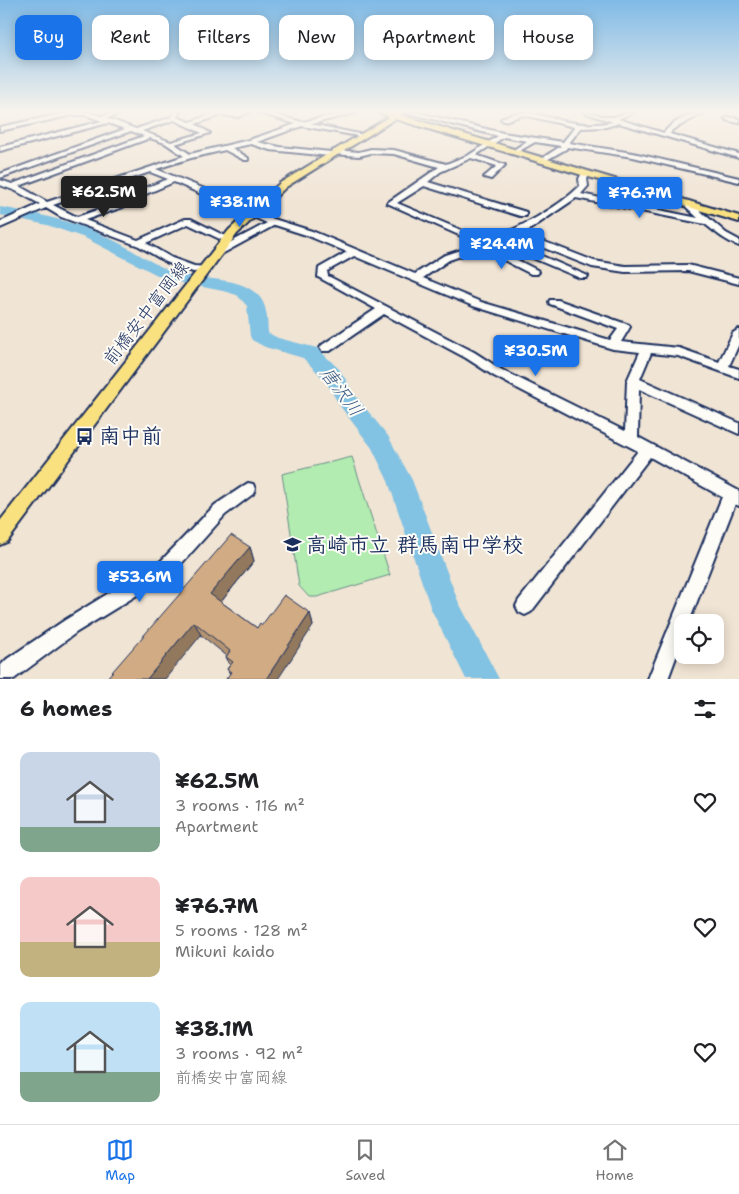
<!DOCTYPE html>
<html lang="en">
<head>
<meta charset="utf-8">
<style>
	:root { --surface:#fff; --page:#f2f2f2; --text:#202124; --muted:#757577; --line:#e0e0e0; --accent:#1a73e8 }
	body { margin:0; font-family:"Shantell Sans","Klee One",sans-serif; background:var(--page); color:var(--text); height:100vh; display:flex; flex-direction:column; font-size:19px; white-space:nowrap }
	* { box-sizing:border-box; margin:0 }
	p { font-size:16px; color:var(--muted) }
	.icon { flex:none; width:28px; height:28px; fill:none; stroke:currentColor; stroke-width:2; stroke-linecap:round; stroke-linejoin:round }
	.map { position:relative; height:679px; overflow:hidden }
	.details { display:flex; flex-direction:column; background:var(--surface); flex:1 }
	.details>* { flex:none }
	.guide { position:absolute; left:15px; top:15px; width:710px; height:45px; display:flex; gap:10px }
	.controls { position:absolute; left:674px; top:614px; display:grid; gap:10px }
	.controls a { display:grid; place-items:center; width:50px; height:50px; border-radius:10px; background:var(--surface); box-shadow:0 2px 12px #0003; font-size:25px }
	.price { position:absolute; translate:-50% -42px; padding:0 11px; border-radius:5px; background:var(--accent); color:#fff; font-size:16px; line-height:32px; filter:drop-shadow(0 1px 2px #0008) }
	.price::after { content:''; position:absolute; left:50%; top:30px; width:15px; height:11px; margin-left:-8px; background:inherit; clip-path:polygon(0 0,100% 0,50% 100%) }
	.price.selected { background:#222; color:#fff }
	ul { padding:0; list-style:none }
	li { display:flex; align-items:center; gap:15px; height:125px; padding:0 20px }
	li span { display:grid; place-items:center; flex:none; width:140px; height:100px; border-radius:10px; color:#555 }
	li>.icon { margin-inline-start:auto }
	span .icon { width:60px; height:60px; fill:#fffc; stroke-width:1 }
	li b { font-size:21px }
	h2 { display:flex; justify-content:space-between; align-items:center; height:60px; padding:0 20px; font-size:21px }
	.tag { padding:0 18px; border-radius:10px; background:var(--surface); box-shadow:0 2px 12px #0003; font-size:18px; line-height:45px }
	.tag.selected { background:var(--accent); color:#fff }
	.tab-bar { display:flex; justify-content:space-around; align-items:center; height:70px; border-top:1px solid var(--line); background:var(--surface); font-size:14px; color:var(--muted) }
	.tab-bar a { display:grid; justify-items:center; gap:2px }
	.tab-bar .selected { color:var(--accent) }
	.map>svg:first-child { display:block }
	.green { fill:#b3ecb0; stroke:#678e87 }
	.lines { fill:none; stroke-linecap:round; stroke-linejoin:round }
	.river { fill:#82c2e3; fill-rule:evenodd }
	.minor-casing { stroke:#1b2f5e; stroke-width:4 }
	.major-casing { stroke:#1b2f5e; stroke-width:4 }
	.minor { fill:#fdfcf7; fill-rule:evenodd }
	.major { fill:#fae180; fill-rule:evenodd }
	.wall { fill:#b49371; stroke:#1b2f5e }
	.shaded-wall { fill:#92785c; stroke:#1b2f5e }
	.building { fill:#d1ab83; stroke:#1b2f5e }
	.labels { text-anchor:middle; stroke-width:4; stroke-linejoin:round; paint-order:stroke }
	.street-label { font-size:18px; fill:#1b2f5e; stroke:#fdfcf7 }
	.water-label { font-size:19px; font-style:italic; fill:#3a5b86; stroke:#fdfcf7 }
	.near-poi-label { font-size:21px; font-weight:bold; fill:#1b2f5e; stroke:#fdfcf7; text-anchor:start }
</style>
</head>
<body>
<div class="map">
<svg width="739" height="679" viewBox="0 0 739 679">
	<rect width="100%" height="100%" fill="#f0e4d4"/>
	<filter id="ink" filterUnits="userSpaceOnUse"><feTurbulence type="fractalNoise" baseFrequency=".02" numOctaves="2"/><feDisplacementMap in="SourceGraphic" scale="10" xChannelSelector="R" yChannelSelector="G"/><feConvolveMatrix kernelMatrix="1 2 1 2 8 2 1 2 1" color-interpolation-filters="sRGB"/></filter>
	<g filter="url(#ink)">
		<path class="green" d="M352,457L390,575L317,597H309L299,586L282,474Z"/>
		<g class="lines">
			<path class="river" d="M0,207C37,213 75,222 109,238C133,249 155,267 180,274C205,281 237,276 257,294C268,305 267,319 268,333L278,338L317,348L340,370L354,394L388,436L412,480L458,601L499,679H466L431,609L388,481L372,448L340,406L325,380L303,358L265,347L252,340L250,336L247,306L237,295L223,291L167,280L85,238L47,225L0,215Z"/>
			<defs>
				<g id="minor">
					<path d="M70,112H89L101,116L116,112H125L107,118L136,129L172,117L174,112H180L177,117L190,122L214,113L212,112H250L238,117L221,115L195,124L210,133L175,144L190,154L249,140L296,124L256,112H266L302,122L348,112H359L311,124L364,135V137L302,126L257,142L280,147L331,152L334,150L359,152L371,149L394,150L446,164L469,155L498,136L405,112H415L503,133L563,142L575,127L523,115L504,121L501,119C523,105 545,118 569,122C584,125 598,125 613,122L583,112C593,112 604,118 613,117C621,116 626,112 634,112L618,119L664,133C671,122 693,112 705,112L672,130L670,134L739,154V158L619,123L606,127L581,128L569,143L633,153L739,178V182L633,157L567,147L566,149L543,162L541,161V159L561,146L535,142L514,154L511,152L512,151L527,141L504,137L476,155L505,165L491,179L484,177L497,166L471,158L440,172L428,182L526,212V216H520L424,186L397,203L487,241C520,227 554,211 580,186L579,179L583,171H586L590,173L587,179L588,186L581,194L698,218L682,203L689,201L726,233L739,240V246C726,241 716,233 705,224L576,198L529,230L522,233L594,261L625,266L688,265L739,278V284L688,271L625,272L592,267L514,236L505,240L588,276L586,278H580L497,243L490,246L537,270L539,272L537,274H531L482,249L449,260L423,278L481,302L610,340L618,329L550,304L549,302L550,300H558L629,325L630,327L621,342L679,348L719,362L733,333L739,329V344L729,366L739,369V378L678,356L651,353L640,379L739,423V434L639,389L638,437L739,491V506L735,504L689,622H682V641L668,679H648L722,497L650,457L531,612L525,615L519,612L516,606L519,600L638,451L494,376L466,358L384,314L330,351H322L320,348L322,345L376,309L318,277L319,268L347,252L306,235L275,225L218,256H212V252L267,223L174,182L146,194L123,207L85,220L138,240L185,219H191L231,239L227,242L224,241L188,224L146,243L172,258L194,266L208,267V271L193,272L166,262L139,246L61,217L46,208L0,228V222L40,204L16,191L0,185V180L12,184L144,136L131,131L0,178V174L125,129L108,123L0,151V147L102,121L85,115H73L0,131V127ZM174,120L202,133L171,142L142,131ZM150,138L165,143L184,156L47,202L19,186ZM251,144L270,150L330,156L333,154L359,156L371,153L394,154L439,167L387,203L479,244L443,256L415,274L312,231L267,217L249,207L156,169L191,158L225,150L244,160H248V158L232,148ZM150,172L168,179L140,190L117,203L77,217L53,205ZM354,256L473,306L613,349L640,352L627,381L625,431L502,370L474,352L328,276L327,271Z"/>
					<path d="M728,117L739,119V123L726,120L725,119Z"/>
					<path d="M248,483L253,484L255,489L253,494L225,515L173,573L77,632L14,679H0V666L7,659L65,620L161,561L215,505Z"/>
				</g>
				<path id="major" d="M378,112H404L400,115L739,216V222L395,119L286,187L237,234L7,542L0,545V521L229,230L280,183L389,117Z"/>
			</defs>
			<use href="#minor" class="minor-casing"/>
			<use href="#major" class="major-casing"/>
			<use href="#minor" class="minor"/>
			<use href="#major" class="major"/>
		</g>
		<path class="wall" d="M250,547L254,561L221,602L257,628L262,625L310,613L313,626L230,674L227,669L230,665L226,657L227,656L201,635L106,679Z"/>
		<g class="shaded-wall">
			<path d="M250,547L254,561L216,608L210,594Z"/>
			<path d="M310,613L313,626L278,679H266Z"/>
			<path d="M194,622L201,635L165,679H147Z"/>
		</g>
		<path class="building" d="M231,535L250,547L210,594L257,628L260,623L262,625L284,595L310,613L266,679H226L231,672L227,669L233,662L226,657L230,651L194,622L147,679H106Z"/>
	</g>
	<linearGradient id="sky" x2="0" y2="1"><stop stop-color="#7fbae6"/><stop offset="0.54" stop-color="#f8f3ec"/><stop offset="1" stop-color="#f8f3ec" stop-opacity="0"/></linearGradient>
	<rect width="739" height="207" fill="url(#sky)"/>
	<defs>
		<symbol id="bus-bare" viewBox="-9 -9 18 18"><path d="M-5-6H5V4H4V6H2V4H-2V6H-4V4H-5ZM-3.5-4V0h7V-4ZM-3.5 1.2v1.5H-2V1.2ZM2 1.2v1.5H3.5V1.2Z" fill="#1b2f5e" stroke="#fdfcf7" stroke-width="2.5" paint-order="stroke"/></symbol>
		<symbol id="school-bare" viewBox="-9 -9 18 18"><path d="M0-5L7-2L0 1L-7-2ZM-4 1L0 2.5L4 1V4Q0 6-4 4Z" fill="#1b2f5e" stroke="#fdfcf7" stroke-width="2.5" paint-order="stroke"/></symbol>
	</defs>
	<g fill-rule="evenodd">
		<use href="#bus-bare" x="72" y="424" width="25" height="25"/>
		<use href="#school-bare" x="280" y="532" width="25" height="25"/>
	</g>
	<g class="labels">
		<g class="street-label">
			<text transform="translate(146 313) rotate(-52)" y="6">前橋安中富岡線</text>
		</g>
		<g class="water-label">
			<text transform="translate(342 391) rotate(53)" y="7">唐沢川</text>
		</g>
		<g class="near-poi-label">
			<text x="99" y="443">南中前</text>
			<text x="306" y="552">高崎市立 群馬南中学校</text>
		</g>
	</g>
</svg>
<div class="controls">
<a><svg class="icon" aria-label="locate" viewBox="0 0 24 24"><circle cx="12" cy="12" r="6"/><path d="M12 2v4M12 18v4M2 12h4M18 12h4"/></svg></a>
</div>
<b class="price selected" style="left:104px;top:218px">¥62.5M</b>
<b class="price" style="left:640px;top:219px">¥76.7M</b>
<b class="price" style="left:240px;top:228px">¥38.1M</b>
<b class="price" style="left:502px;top:270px">¥24.4M</b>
<b class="price" style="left:536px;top:377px">¥30.5M</b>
<b class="price" style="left:140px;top:603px">¥53.6M</b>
<div class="guide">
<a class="tag selected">Buy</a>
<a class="tag">Rent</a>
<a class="tag">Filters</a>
<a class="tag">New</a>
<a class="tag">Apartment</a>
<a class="tag">House</a>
</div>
</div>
<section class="details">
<h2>6 homes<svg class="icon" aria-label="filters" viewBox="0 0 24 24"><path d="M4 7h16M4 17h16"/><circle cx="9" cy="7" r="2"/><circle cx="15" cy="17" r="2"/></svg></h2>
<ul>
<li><span style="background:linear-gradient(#c9d6e8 75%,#7fa58c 0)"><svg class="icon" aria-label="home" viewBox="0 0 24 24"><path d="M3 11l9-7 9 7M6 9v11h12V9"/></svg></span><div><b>¥62.5M</b><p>3 rooms · 116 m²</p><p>Apartment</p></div><svg class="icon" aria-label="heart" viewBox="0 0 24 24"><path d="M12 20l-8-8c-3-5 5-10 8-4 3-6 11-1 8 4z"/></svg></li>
<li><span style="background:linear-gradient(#f6c9c9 65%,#c2b280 0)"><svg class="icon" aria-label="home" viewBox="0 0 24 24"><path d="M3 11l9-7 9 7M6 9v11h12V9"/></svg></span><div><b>¥76.7M</b><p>5 rooms · 128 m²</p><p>Mikuni kaido</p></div><svg class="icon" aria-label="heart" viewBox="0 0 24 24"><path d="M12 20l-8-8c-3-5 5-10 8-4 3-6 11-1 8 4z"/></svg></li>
<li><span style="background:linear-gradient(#bfe0f5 70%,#7fa58c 0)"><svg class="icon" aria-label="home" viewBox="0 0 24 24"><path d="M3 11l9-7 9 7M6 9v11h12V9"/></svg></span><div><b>¥38.1M</b><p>3 rooms · 92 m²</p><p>前橋安中富岡線</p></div><svg class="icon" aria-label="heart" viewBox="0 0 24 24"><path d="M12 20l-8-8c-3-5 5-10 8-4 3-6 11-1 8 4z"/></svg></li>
</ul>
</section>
<nav class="tab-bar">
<a class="selected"><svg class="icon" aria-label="map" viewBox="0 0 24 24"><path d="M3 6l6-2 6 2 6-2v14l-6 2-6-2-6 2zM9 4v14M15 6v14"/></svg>Map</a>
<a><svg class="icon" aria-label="saved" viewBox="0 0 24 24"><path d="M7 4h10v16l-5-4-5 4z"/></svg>Saved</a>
<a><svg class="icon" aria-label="home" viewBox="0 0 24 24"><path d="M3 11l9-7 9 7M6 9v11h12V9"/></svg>Home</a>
</nav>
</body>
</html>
